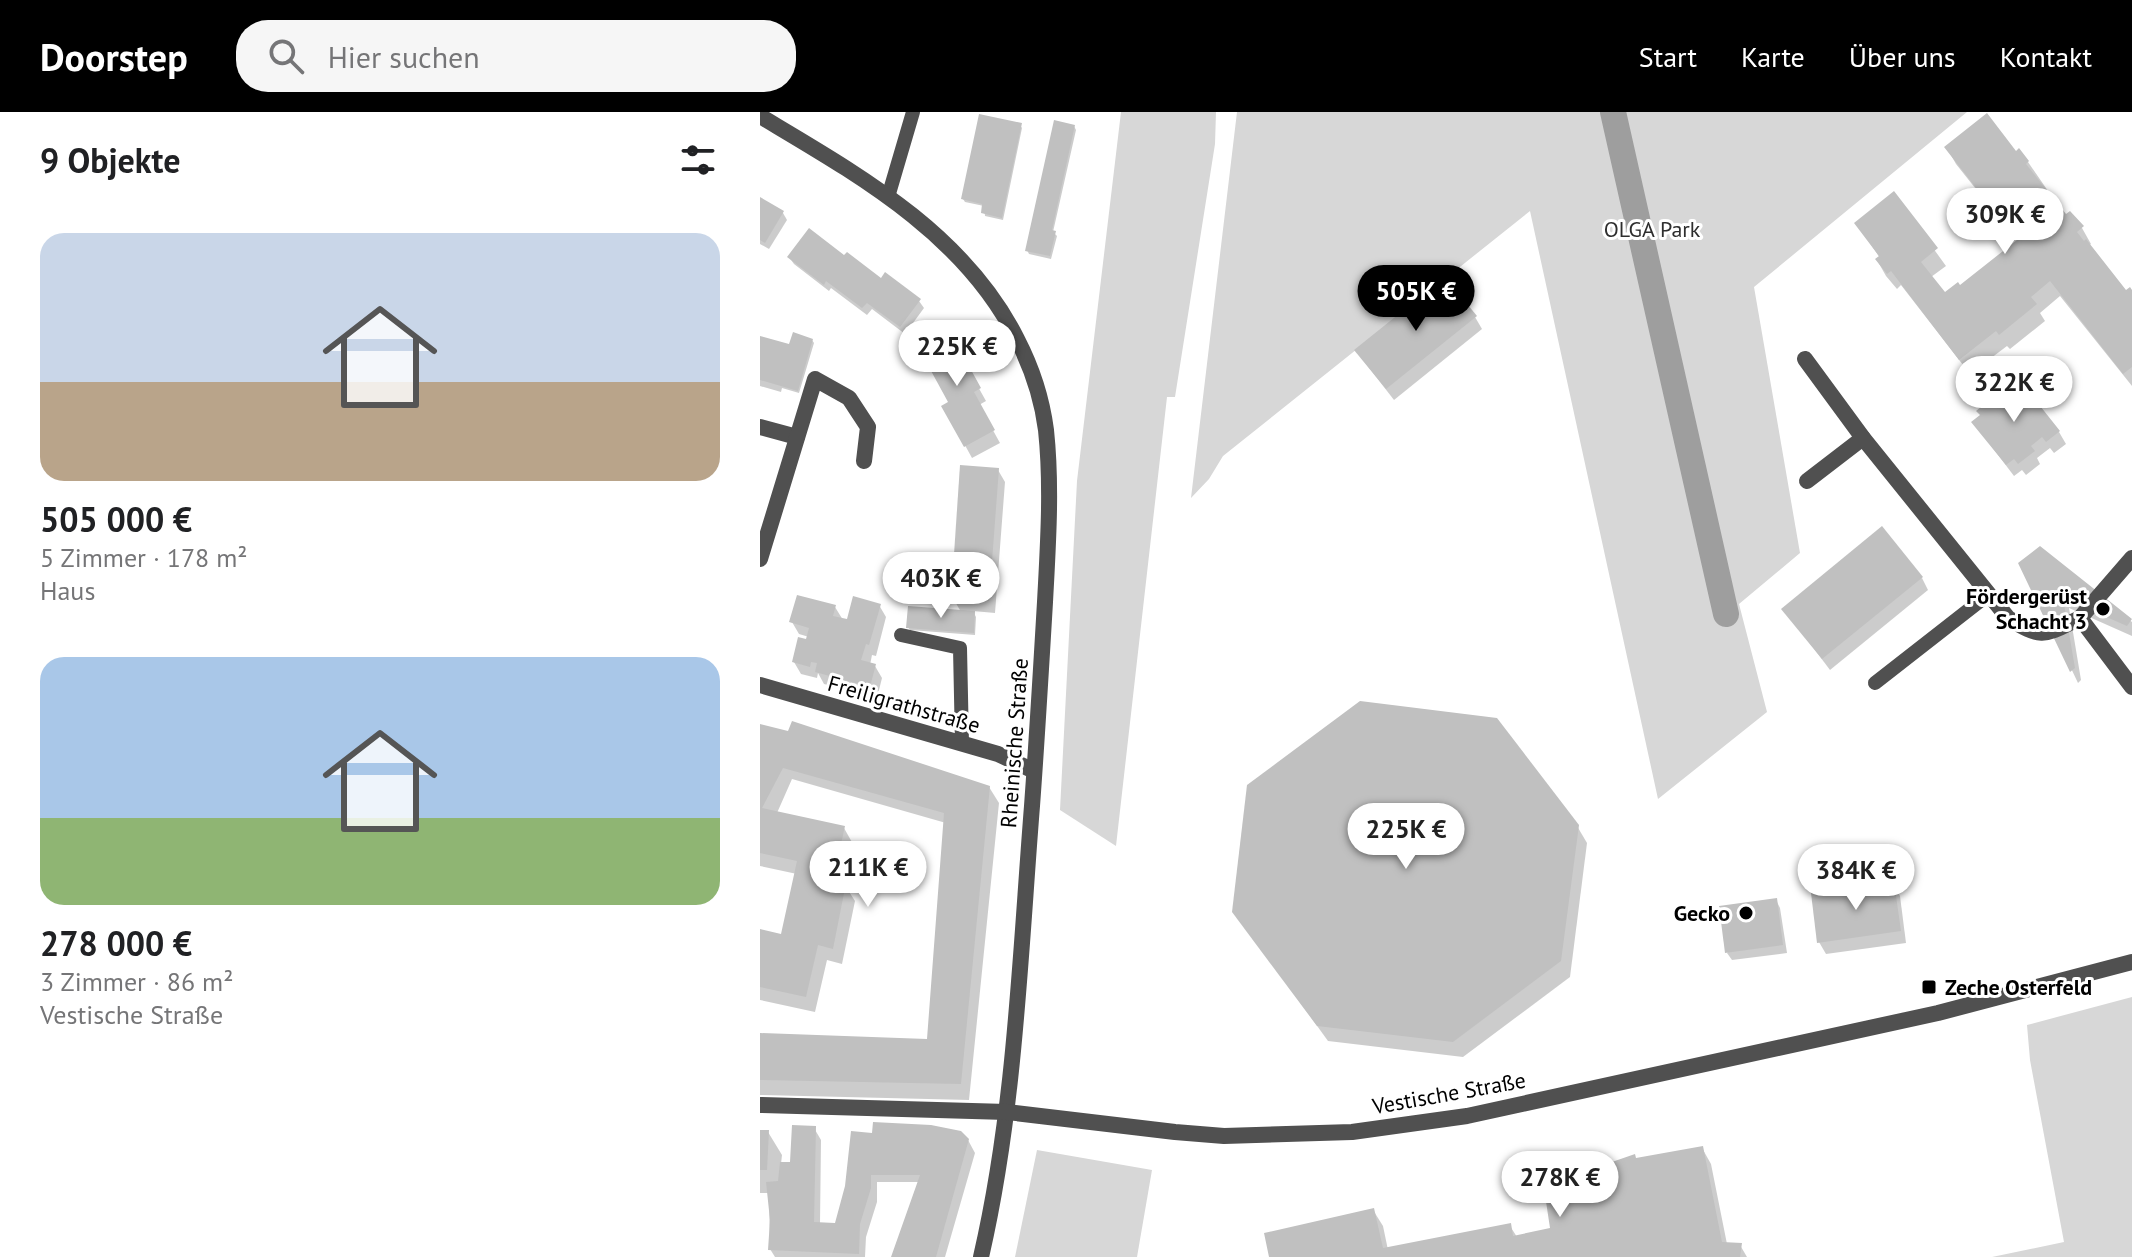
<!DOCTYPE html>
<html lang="de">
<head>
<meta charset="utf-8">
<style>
	:root { --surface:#fff; --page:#f6f6f6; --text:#202124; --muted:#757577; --accent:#000 }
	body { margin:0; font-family:"PT Sans",sans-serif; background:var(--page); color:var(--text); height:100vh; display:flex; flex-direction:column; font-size:30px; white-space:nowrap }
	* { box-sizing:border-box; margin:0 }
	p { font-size:26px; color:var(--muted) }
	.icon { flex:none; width:44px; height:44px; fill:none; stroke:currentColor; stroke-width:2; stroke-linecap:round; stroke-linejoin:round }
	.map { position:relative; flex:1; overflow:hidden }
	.side { display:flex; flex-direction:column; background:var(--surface); width:760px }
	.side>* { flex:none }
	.price { position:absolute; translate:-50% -68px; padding:0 18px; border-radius:28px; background:#fff; color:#222; font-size:26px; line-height:52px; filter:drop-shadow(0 2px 4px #0008) }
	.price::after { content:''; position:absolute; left:50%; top:48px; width:24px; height:18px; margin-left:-12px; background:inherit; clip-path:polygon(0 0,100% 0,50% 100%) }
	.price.selected { background:var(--accent); color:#fff }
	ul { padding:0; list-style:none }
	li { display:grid; align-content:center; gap:16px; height:424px; padding:0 40px }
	li span { display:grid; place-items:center; height:248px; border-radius:24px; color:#555 }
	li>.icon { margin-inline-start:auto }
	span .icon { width:144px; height:144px; fill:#fffc; stroke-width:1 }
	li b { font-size:34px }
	h2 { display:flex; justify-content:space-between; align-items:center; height:96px; padding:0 40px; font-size:34px }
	header { display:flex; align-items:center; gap:48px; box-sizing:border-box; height:112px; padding:0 40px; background:var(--accent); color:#fff }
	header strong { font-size:38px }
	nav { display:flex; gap:44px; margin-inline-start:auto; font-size:28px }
	.search { width:560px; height:72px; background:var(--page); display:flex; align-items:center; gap:20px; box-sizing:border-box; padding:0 28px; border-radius:32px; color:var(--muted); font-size:30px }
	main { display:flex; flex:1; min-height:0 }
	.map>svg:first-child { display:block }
	.green { fill:#d7d7d7 }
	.shadow { fill:#0003 }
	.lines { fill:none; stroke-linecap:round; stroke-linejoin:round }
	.canal { stroke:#9e9e9e; stroke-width:26 }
	.building { fill:#c0c0c0 }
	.service { stroke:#505050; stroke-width:14 }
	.minor { stroke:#505050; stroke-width:16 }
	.tertiary { stroke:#505050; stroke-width:16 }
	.poi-dot { fill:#000; stroke:#fff; stroke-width:3 }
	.labels { text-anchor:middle; stroke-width:6; stroke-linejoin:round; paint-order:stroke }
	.park-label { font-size:22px; fill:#2e2e2e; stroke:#fff }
	.poi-label { font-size:22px; font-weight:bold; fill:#000; stroke:#fff; text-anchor:end }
	.street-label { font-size:22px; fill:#000; stroke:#fff }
</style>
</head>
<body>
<header>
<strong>Doorstep</strong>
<div class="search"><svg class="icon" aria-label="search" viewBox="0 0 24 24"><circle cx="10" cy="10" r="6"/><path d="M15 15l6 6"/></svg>Hier suchen</div>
<nav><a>Start</a><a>Karte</a><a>Über uns</a><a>Kontakt</a></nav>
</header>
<main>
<section class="side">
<h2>9 Objekte<svg class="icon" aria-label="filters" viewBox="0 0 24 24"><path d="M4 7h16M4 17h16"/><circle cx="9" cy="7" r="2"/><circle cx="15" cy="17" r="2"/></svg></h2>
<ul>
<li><span style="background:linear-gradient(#c9d6e8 60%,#b9a48a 0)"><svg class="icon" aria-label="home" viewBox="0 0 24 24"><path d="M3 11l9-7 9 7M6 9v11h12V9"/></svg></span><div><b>505 000 €</b><p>5 Zimmer · 178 m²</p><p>Haus</p></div></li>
<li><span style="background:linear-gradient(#a9c7e8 65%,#8fb573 0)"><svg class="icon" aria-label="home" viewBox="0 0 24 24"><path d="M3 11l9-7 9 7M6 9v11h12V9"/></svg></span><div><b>278 000 €</b><p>3 Zimmer · 86 m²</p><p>Vestische Straße</p></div></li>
</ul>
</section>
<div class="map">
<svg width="1372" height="1145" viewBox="0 0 1372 1145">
	<rect width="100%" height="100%" fill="#fff"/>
	<g class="green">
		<path d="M361,0H456L455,32L415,285H407L356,734L300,698L317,369Z"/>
		<path d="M477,0H1207L994,175L1040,441L979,492L1007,600L898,687L770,99L463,344L449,367L431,386Z"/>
		<path d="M1372,885V1145H1232L1304,1130L1270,948L1267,913Z"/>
		<path d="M277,1038L392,1058L377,1145H255Z"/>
	</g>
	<g class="shadow">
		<path d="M260,13L262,16L243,108L225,104L224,94L205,90L203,87Z"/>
		<path d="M314,14L316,18L293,120L297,124L291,147L269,142L267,138Z"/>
		<path d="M1187,36L1256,42L1268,50L1306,105L1322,116L1331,132L1328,134L1366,180L1372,181V274L1300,184L1280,201L1285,209L1250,237L1247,234L1210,262L1141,173L1137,177L1126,164L1117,148L1120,146L1097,112L1134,82L1186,154L1171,165L1185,183L1200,176L1258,130L1196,52Z"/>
		<path d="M0,87L23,101L27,108L9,137L0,132Z"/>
		<path d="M29,145L85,146L159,189L164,196L145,222L112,197L107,203L71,176L69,179L34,152Z"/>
		<path d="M715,205L722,217L634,288L596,239Z"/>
		<path d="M188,221L226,289L219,293L240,331L212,346L184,295L191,291Z"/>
		<path d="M0,226L30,235L52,228L54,231L39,281L22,276L21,280L0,274Z"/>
		<path d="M1236,294L1299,320L1306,332L1294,341L1290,336L1277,346L1280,352L1266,363L1262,358L1254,364L1213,310Z"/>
		<path d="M238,358L245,370L235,501L213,499L216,505L215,523L150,518L148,515L201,500L193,486Z"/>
		<path d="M1280,437L1372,510V524L1309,496L1321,568L1318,571L1261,451Z"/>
		<path d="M1162,466L1168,478L1070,558L1024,497Z"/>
		<path d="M119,493L126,505L116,544L112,543L110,553L115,554L122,566L117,586L64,572L58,561L57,566L41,562L34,550L49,525L39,522L32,510L75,495L83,508L88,510Z"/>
		<path d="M0,615L229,675L239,691L209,988L0,983V923L169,929L186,711L32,667L17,701L84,716L93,732L84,772L95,789L82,852L67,848L55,900L0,888V819L23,824L37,762L0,754Z"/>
		<path d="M817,714L827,731L810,865L703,945L568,929L474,799Z"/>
		<path d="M1133,772L1140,784L1146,831L1066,842L1059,830Z"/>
		<path d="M1016,788L1020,796L1027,841L972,848L967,841Z"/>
		<path d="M54,1016L61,1028L60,1112L77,1113L87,1074L93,1021L208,1028L215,1041L185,1145H133L159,1070H117V1090L106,1125L105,1145H15L10,1137L9,1081H0V1020H8L22,1043L21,1052H32Z"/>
		<path d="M942,1036L951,1052L967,1132L980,1133L987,1145H511L613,1098L623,1114L628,1138L750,1114L757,1125L792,1118L849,1053Z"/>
	</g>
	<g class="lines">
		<path class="canal" d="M853,0L966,502"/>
	</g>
	<g class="building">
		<path d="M1227,1L1256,39L1259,36L1269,49L1266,52L1306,102L1310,99L1324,114L1317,120L1324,129L1326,127L1366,178L1370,175L1372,178V255L1363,262L1290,169L1271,185L1277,192L1239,223L1236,219L1199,248L1131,159L1127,162L1115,147L1119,144L1094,111L1134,79L1178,136L1161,150L1185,180L1198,170L1200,173L1257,128L1184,35Z"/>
		<path d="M219,2L262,11L242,106L221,101L222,92L201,87Z"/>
		<path d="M294,8L315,13L292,118L296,119L290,144L265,139Z"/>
		<path d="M0,85L24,99L5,131L0,128Z"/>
		<path d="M49,116L84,143L87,140L121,166L125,160L161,187L140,215L107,191L102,196L66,169L64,173L27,145Z"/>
		<path d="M685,165L717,204L626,277L594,238Z"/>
		<path d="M189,218L221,276L214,280L235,318L204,335L181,294L188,290L158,235Z"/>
		<path d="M33,220L53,227L38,279L0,268V224L29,232Z"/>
		<path d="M1258,266L1300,319L1286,330L1282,325L1271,334L1275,339L1258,352L1254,347L1246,353L1211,310L1220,303L1216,299L1232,286L1236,291L1249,281L1245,276Z"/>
		<path d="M200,353L239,356L229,489L191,487Z"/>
		<path d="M1122,414L1163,465L1062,547L1021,497Z"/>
		<path d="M1280,434L1372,507L1367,514L1303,486L1315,556L1310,560L1258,451Z"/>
		<path d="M37,483L76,493L73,504L87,507L93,484L121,492L109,533L106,532L101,548L116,552L110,575L55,560L57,551L51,550L50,555L32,550L38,525L46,527L49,516L29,510Z"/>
		<path d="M148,494L215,499L214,521L146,516Z"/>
		<path d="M600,589L737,606L819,713L801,849L693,930L557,914L472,800L487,673Z"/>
		<path d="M32,609L230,674L201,972L0,968V921L167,927L184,701L23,656L2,696L85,714L73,768L86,771L73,837L58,833L46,885L0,875V817L21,822L37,749L0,741V612L28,619Z"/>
		<path d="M1134,770L1141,819L1057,831L1051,781Z"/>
		<path d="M1017,786L1023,833L965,841L959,794Z"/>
		<path d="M113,1010L171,1013L201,1019L209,1027L176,1145H131L160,1063H111V1076L100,1112L99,1142L8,1138L10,1108L6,1070L18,1069L20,1050H30L32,1013L56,1014L54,1110L75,1111L85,1074L91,1019L112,1021Z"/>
		<path d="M0,1018H9L7,1058H0Z"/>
		<path d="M943,1034L962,1130L982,1131L980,1145H509L504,1121L614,1096L623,1136L751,1111L753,1124L790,1116L785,1083L790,1068L799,1056L811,1048L826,1045L849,1051L875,1042L876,1046Z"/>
	</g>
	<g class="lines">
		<g class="service">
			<path d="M128,85L153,0"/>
			<path d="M141,523L200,536L202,632"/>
			<path d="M1115,571L1229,482"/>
		</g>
		<g class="minor">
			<path d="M1045,247L1103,326L1248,506C1283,528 1285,523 1320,506"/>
			<path d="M0,315L37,325"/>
			<path d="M1047,369L1103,326"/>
			<path d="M1372,446L1320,506L1372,575"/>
			<path d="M0,447L55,267L89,286L108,315L104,349"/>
			<path d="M0,573L238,642L274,659"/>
		</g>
		<g class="tertiary">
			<path d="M0,4C97,62 204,121 257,227C271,254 282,287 286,318C292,375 288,433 285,490C281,558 277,626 272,694C260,845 255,998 221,1145"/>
			<path d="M0,993L247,1000L415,1020L464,1024L592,1020L707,1004L1178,901L1372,850"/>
		</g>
	</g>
	<g class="poi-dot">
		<circle cx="1343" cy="497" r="8"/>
		<circle cx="986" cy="801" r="8"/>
		<rect x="1161" y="867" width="16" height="16" rx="4"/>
	</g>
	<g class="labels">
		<g class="park-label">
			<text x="892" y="125">OLGA Park</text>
		</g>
		<g class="poi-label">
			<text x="1327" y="492">Fördergerüst<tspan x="1327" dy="25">Schacht 3</tspan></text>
			<text x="970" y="809">Gecko</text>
			<text x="1185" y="883" text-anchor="start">Zeche Osterfeld</text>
		</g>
		<g class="street-label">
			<text transform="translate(144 592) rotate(16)" y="8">Freiligrathstraße</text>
			<text transform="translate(254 631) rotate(-86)" y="8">Rheinische Straße</text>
			<text transform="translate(689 981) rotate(-10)" y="8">Vestische Straße</text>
		</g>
	</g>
</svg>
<b class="price" style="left:1245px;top:144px">309K €</b>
<b class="price selected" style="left:656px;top:221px">505K €</b>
<b class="price" style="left:197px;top:276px">225K €</b>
<b class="price" style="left:1254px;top:312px">322K €</b>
<b class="price" style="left:181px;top:508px">403K €</b>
<b class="price" style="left:646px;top:759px">225K €</b>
<b class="price" style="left:108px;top:797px">211K €</b>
<b class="price" style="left:1096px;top:800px">384K €</b>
<b class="price" style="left:800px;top:1107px">278K €</b>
</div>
</main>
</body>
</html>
